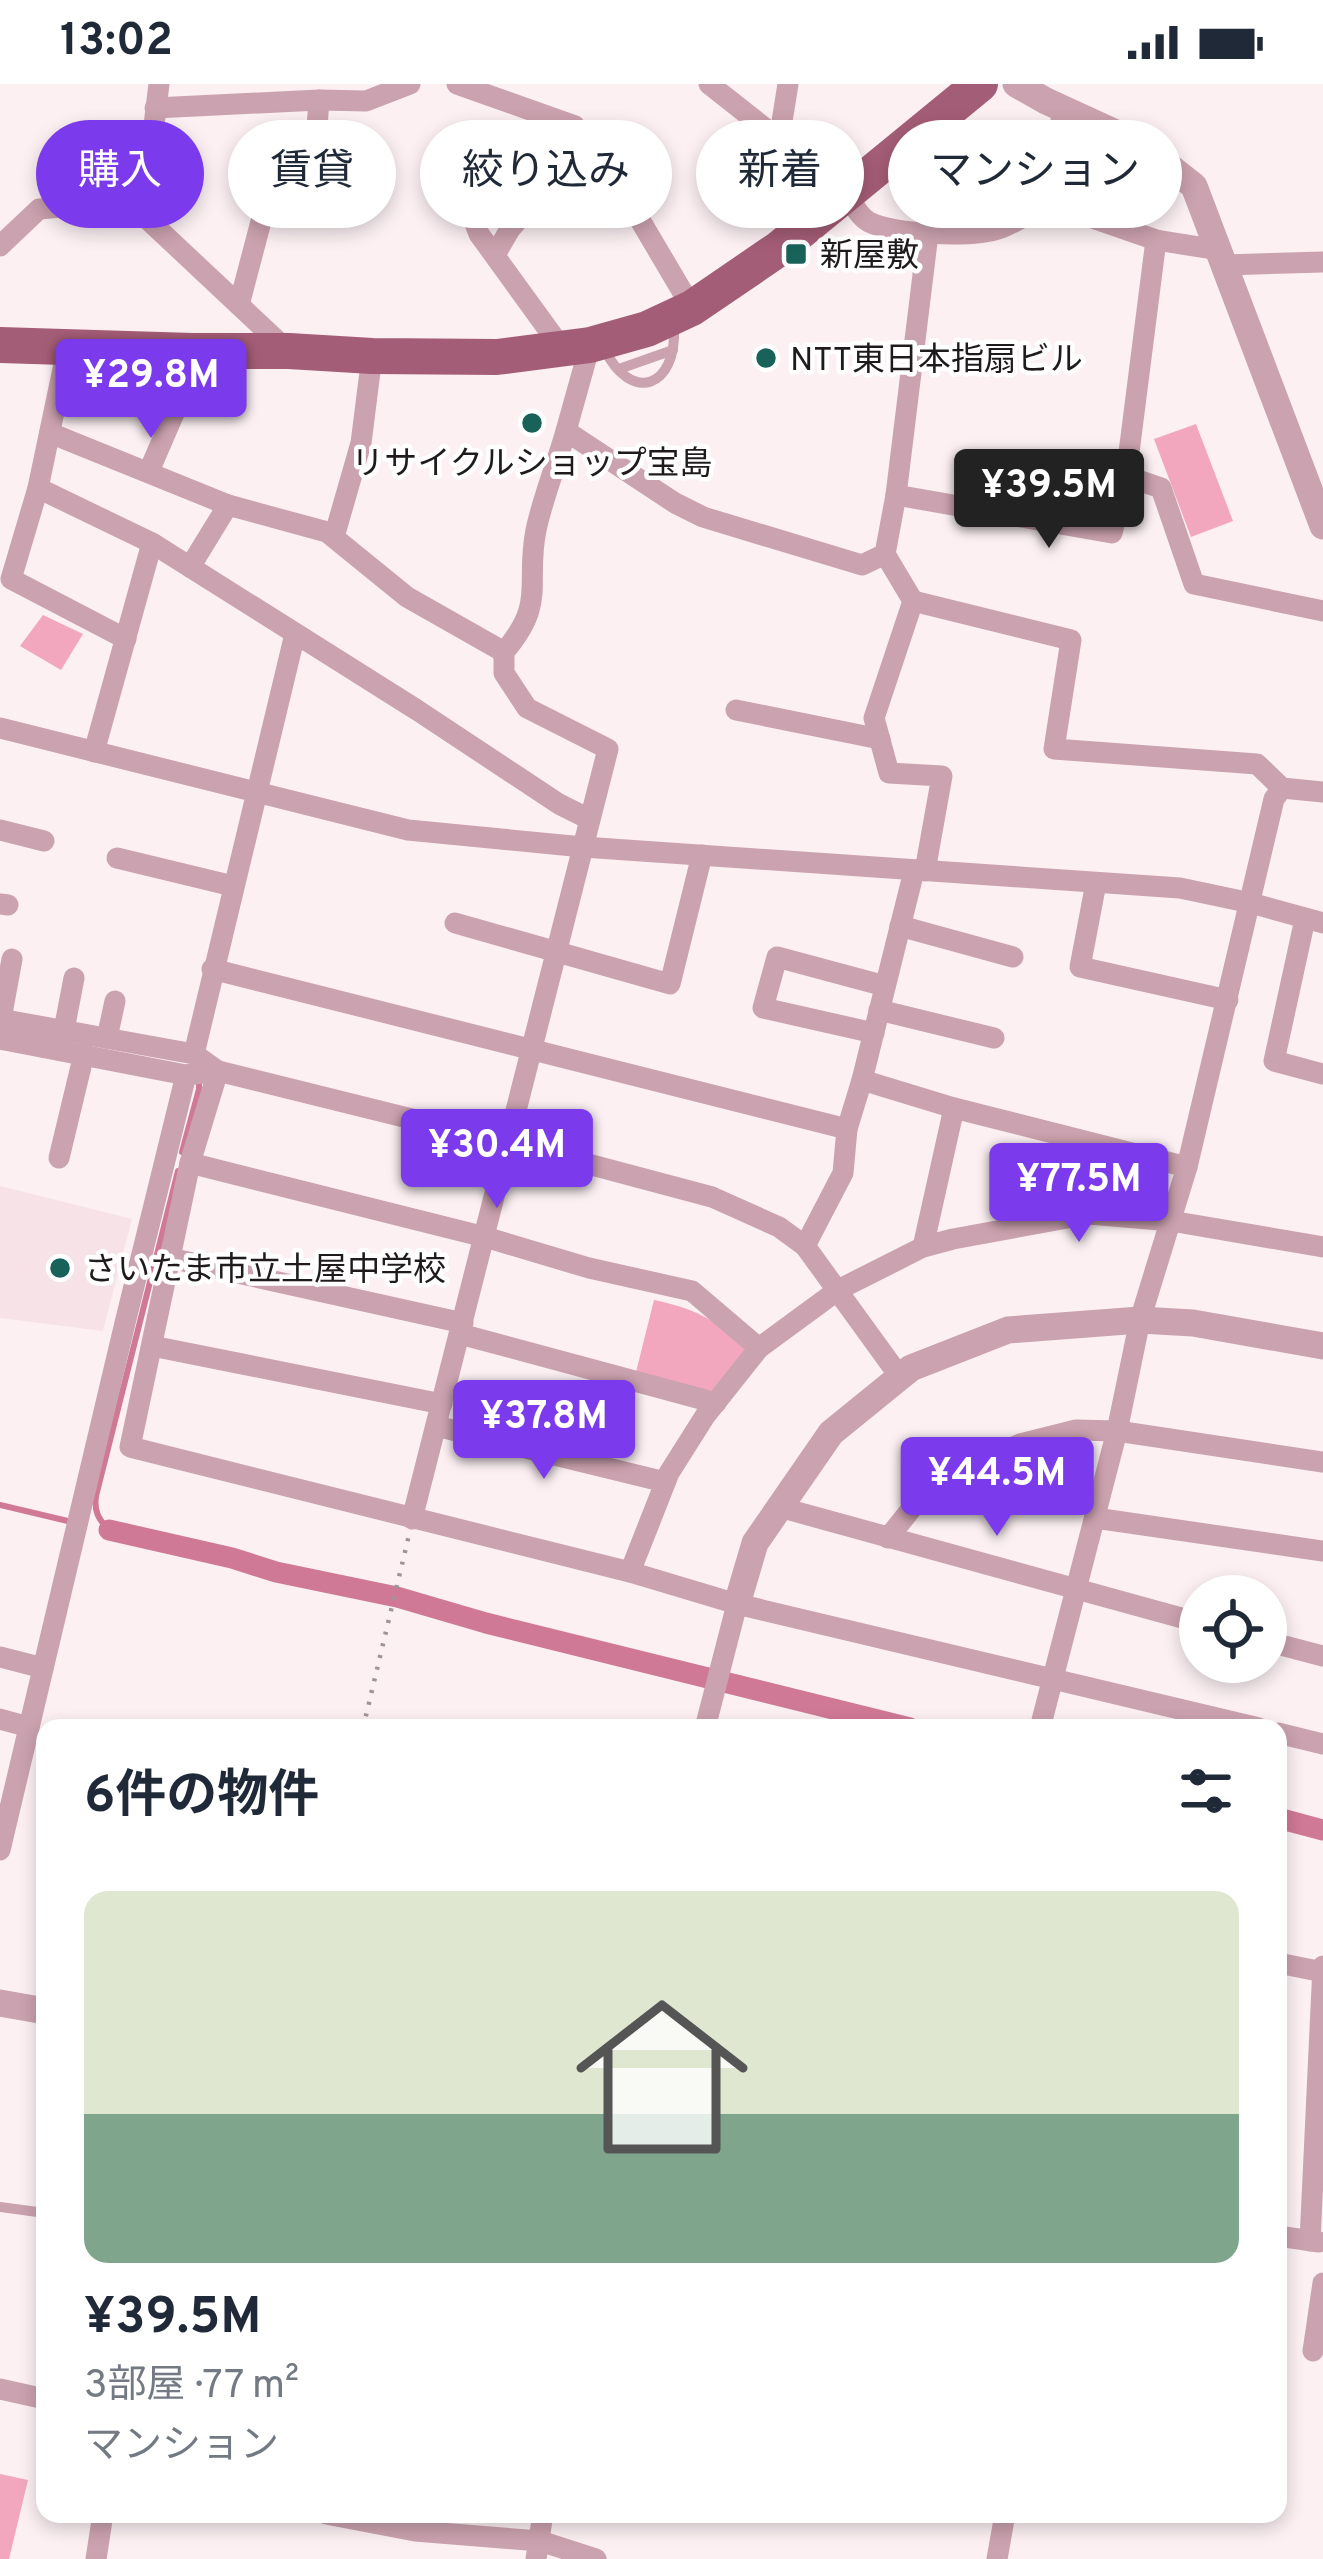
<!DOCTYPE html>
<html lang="ja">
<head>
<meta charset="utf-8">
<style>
	:root { --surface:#fff; --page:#f2f2f3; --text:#1f2937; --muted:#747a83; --accent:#7c3aed }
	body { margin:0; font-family:Overpass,"Noto Sans JP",sans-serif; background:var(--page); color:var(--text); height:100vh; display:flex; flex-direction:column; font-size:45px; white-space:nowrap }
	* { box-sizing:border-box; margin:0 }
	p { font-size:39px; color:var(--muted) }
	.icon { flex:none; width:66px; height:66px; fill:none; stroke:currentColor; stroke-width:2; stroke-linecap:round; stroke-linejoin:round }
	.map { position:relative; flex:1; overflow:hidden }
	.side { position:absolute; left:36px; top:1635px; width:1251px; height:804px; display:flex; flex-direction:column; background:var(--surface); border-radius:24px; box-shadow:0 6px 18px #0003 }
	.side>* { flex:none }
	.banner { position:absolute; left:36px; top:36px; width:1251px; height:108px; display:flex; gap:24px }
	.fabs { position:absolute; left:1179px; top:1491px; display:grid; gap:24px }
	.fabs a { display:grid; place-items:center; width:108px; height:108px; border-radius:50%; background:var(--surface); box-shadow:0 6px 18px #0003; font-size:60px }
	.price { position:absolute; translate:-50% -102px; padding:0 27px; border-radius:12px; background:var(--accent); color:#fff; font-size:39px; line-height:78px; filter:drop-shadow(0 3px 6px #0008) }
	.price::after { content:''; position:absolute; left:50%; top:72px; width:36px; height:27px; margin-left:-18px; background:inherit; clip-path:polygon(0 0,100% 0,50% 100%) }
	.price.selected { background:#222; color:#fff }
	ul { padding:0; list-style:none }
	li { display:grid; align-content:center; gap:24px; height:636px; padding:0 48px }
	li span { display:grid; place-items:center; height:372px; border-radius:24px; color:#555 }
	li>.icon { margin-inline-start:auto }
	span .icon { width:216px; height:216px; fill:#fffc; stroke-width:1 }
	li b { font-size:51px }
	h2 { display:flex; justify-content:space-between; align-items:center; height:144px; padding:0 48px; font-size:51px }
	.tag { padding:0 42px; border-radius:54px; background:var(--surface); box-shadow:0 6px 18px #0003; font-size:42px; line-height:108px }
	.tag.selected { background:var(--accent); color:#fff }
	.status { display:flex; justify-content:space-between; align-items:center; height:84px; padding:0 60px; background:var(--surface); direction:ltr }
	.status svg { height:33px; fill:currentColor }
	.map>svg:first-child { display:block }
	.built { fill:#f7e2e8 }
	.green { fill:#f2a7bf }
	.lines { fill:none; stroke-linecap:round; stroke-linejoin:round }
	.stream { stroke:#d07997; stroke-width:6 }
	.canal { stroke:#d07997; stroke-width:21 }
	.path { stroke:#9e9597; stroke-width:4.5; stroke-dasharray:3 9; stroke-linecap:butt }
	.service { stroke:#cba2af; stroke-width:10 }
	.minor { stroke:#cba2af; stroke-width:21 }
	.tertiary { stroke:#cba2af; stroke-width:27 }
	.primary { stroke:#a45d76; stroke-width:36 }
	.poi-dot { fill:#186259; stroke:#fff; stroke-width:4.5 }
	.labels { text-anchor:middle; stroke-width:9; stroke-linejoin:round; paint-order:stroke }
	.poi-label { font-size:33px; fill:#1f1b1c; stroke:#fff; text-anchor:start }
</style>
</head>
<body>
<div class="status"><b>13:02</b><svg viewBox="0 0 49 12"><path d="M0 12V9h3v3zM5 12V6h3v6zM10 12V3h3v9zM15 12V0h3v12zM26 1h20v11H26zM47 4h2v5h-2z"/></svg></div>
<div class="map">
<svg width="1323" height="2475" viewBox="0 0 1323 2475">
	<rect width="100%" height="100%" fill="#fcf0f3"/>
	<path class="built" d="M0,1102L132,1135L103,1247L0,1234Z"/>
	<g class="green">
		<path d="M963,54L1014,71L1007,104L1040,116L1000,140L946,142Z"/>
		<path d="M1196,340L1233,437L1191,453L1154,355Z"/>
		<path d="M43,531L83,550L61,586L20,562Z"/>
		<path d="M654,1216C693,1224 715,1235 744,1262L745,1276L720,1304L708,1308L636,1288Z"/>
		<path d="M0,2390L28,2396L9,2475H0Z"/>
	</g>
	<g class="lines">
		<g class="stream">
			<path d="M182,1068L199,1005V994"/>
			<path d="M0,1421L72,1438"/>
			<path d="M109,1446C98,1435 94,1427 96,1412L178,1087"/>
		</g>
		<g class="canal">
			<path d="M109,1446L232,1474L276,1488L397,1513L486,1539L910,1644"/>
			<path d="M1278,1734L1323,1746"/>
		</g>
		<path class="path" d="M363,1644L409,1451"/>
		<g class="service">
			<path d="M605,266C631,319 677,305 674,243"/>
			<path d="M619,285L673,266"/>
			<path d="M0,2123L45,2129"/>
		</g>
		<g class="minor">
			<path d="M457,0L575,42L617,97L692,224"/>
			<path d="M709,0L846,108C852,118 858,132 869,138C896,151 973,154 1001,144C1021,137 1041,121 1059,110L1048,74L1065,26"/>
			<path d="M155,24L319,16L366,17L410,0"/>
			<path d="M779,56L788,0"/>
			<path d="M475,112L468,122L479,150L563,266"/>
			<path d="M1052,114L1064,124L1156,156L1219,166"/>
			<path d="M143,131L159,0"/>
			<path d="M0,162L39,125L119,118L143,131L288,267"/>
			<path d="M495,171L510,145L587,58"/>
			<path d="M1224,181L1323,178"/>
			<path d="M239,221L274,88L314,84L319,16"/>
			<path d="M68,261L38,404L11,495L126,555"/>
			<path d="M566,347L590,261"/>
			<path d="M50,349L228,421"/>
			<path d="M1079,376L1161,404L1194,500L1323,527"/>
			<path d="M149,387L201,267"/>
			<path d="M38,404L152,459L417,626L559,720L589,735"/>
			<path d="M896,411L1112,449L1126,392L1156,156"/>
			<path d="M334,453L361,359L372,272"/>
			<path d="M885,470L913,517L874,634L889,689L942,692L925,787"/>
			<path d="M190,483L228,421L327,448L407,513L504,568"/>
			<path d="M913,517L1071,556L1054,665L1257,680L1282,704L1323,708"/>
			<path d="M736,626L880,655"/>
			<path d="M0,644L408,746L583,763L1180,804L1251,819L1323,839"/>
			<path d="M94,668L152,459"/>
			<path d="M0,746L44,757"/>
			<path d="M117,774L233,802"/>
			<path d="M1096,799L1080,883L1228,916"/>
			<path d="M0,820L8,821"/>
			<path d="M1305,835L1274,977L1323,990"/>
			<path d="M455,839L670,900L702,771"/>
			<path d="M900,842L1013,873"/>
			<path d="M212,885L847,1045"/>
			<path d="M879,926L994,954"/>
			<path d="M0,935L194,970L218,987L509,1059L712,1113L779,1143L805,1162L900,1293"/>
			<path d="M1,935L12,875"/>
			<path d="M64,946L74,894"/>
			<path d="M874,949L763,924L777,873L885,902"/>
			<path d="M107,954L115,917"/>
			<path d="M0,955L186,991L218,987L190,1079L130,1363L630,1488L737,1520L1259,1644"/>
			<path d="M194,970L295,550"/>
			<path d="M862,996L914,787"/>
			<path d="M59,1074L84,970"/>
			<path d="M190,1079L485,1153L589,1184L692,1207L759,1264"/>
			<path d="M805,1162L843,1089L847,1045L862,996L954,1024L1187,1083"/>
			<path d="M923,1163L954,1024"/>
			<path d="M170,1174L463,1239"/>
			<path d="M460,1250L716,1319"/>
			<path d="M152,1262L442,1320"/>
			<path d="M436,1342L665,1398"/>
			<path d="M779,1423L1200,1539"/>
			<path d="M1095,1434L1323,1467"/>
			<path d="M412,1435L608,665L527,624L504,589V568C547,518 525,501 536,446C543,413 557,379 566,347L675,419L703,433L862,481L885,470L896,411L928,150"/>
			<path d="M888,1454L920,1414L966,1384L1020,1360L1076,1346L1117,1347L1323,1378"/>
			<path d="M630,1488L669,1389L705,1332L759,1264L838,1206L923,1163L953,1155L1089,1130L1171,1137L1323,1163"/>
			<path d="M1266,1557L1323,1572"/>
			<path d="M0,1573L43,1584"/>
			<path d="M0,1635L29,1643"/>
			<path d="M705,1644L737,1520"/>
			<path d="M1040,1644L1117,1347L1140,1236L1187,1083L1274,715L1282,704"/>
			<path d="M1278,1649L1323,1660"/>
			<path d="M0,1766L125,1239L186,991"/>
			<path d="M1278,1879L1323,1888"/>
			<path d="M1278,2152L1319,2158"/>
			<path d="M1310,2157L1323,1882"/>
			<path d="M1313,2267L1323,2199"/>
			<path d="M0,2305L45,2315"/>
			<path d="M326,2430L415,2447L540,2457L596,2475"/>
			<path d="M96,2475L103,2430"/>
			<path d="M536,2475L543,2430"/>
			<path d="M997,2475L1005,2430"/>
		</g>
		<g class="tertiary">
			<path d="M1016,0L1046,17L1142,61L1194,102L1323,442"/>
			<path d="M737,1520L755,1459L831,1349L911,1284L1008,1246L1140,1236L1193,1239L1323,1262"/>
			<path d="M0,1919L45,1927"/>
		</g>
		<path class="primary" d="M0,261L192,267H289L372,272L497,273L590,261L647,245L692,224L780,164L980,0"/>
	</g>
	<g class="poi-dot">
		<rect x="784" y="158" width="24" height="24" rx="6"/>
		<circle cx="766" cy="274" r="12"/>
		<circle cx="532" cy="339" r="12"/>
		<circle cx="60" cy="1184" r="12"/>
	</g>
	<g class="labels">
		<g class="poi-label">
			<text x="820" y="182">新屋敷</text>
			<text x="790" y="286">NTT東日本指扇ビル</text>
			<text x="532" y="390" text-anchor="middle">リサイクルショップ宝島</text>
			<text x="84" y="1196">さいたま市立土屋中学校</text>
		</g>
	</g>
</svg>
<div class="fabs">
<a><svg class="icon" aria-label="locate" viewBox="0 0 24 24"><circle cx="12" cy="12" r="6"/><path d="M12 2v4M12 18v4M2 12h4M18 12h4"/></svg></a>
</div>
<b class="price" style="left:151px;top:357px">¥29.8M</b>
<b class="price selected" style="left:1049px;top:467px">¥39.5M</b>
<b class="price" style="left:497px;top:1127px">¥30.4M</b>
<b class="price" style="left:1079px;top:1161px">¥77.5M</b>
<b class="price" style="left:544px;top:1398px">¥37.8M</b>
<b class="price" style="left:997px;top:1455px">¥44.5M</b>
<div class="banner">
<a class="tag selected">購入</a>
<a class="tag">賃貸</a>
<a class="tag">絞り込み</a>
<a class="tag">新着</a>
<a class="tag">マンション</a>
</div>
<section class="side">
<h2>6件の物件<svg class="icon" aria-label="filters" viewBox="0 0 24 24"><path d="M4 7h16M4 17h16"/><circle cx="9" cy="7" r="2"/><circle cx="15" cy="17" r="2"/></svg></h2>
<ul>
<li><span style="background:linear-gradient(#dfe7d0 60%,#7fa58c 0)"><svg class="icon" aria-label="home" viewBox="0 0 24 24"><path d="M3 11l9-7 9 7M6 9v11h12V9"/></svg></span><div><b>¥39.5M</b><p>3部屋 · 77 m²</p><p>マンション</p></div></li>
</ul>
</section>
</div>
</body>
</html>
